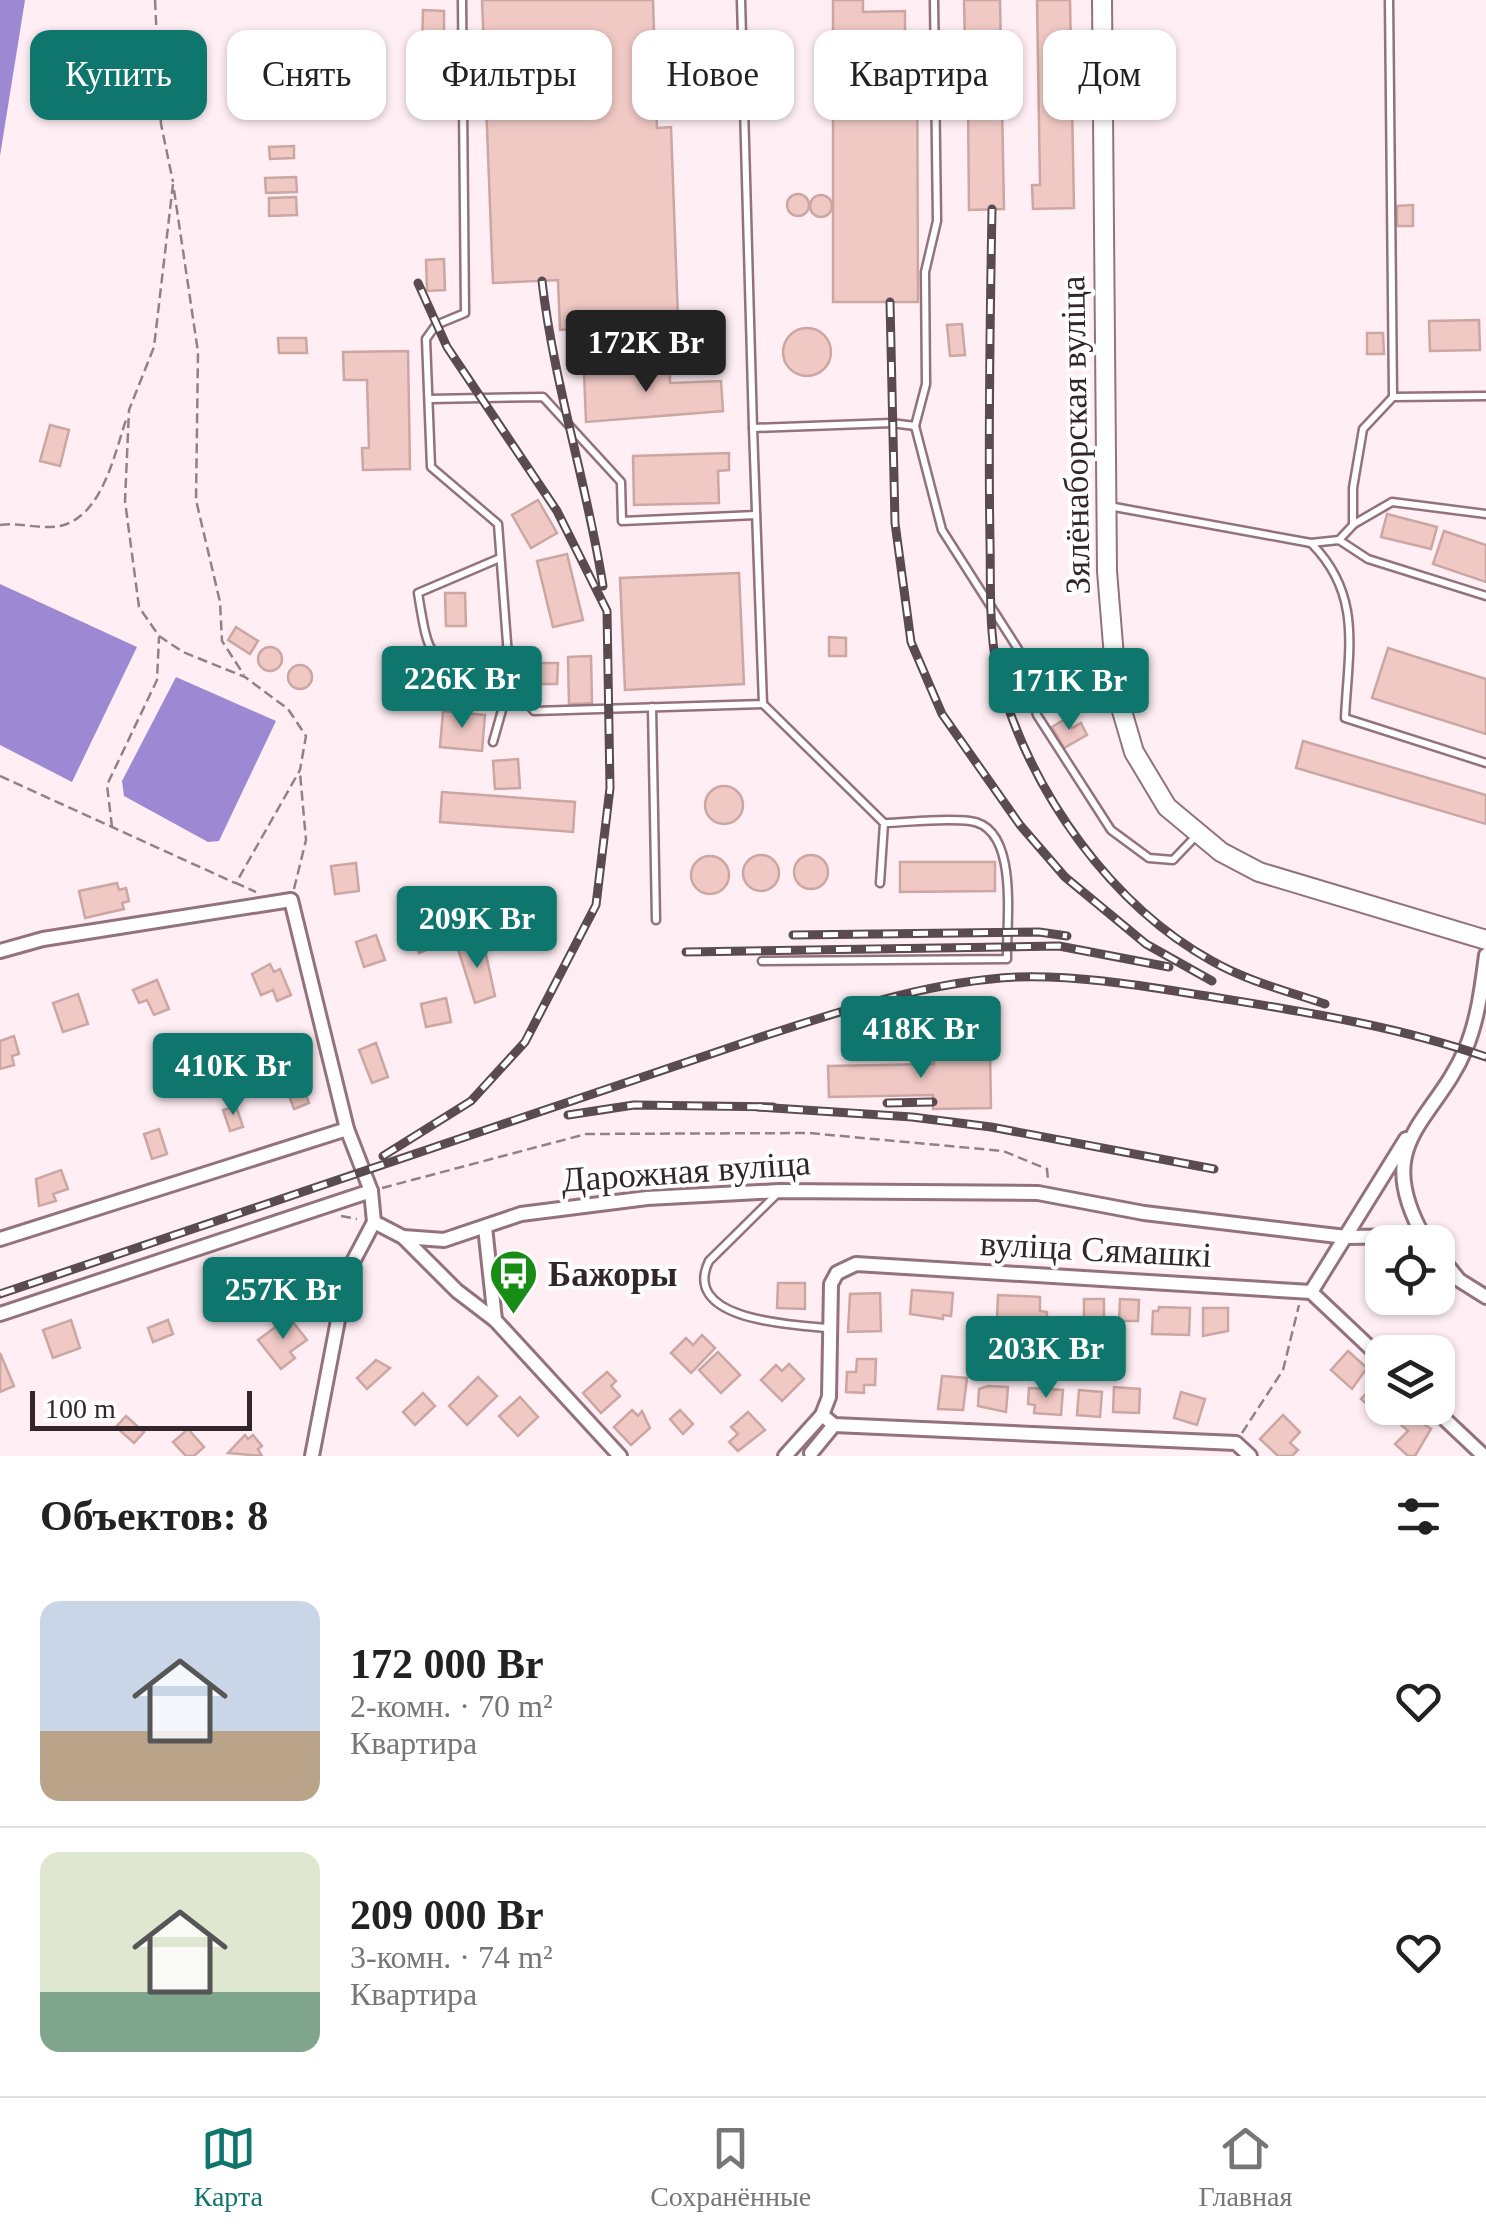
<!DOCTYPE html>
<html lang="ru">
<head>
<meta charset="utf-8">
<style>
	:root { --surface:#fff; --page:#f6f6f6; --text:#222; --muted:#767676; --line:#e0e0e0; --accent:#0f766e }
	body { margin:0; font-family:"Times New Roman",serif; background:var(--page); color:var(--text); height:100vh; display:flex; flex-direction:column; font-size:38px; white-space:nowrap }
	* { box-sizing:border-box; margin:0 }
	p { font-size:32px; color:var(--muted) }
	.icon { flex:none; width:55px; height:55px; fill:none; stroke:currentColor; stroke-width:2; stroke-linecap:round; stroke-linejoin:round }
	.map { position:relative; height:1456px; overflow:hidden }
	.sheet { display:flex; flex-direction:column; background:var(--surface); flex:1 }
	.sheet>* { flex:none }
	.hud { position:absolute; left:30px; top:30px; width:1428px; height:90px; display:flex; gap:20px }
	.controls { position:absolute; left:1365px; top:1225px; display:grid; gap:20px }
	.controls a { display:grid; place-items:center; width:90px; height:90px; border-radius:20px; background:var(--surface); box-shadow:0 2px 8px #0004; font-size:50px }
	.scale { position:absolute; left:30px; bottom:25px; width:222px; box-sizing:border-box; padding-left:10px; border:5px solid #33252a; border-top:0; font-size:28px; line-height:35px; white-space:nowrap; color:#33252a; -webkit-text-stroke:8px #fff; paint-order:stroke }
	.price { position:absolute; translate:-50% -85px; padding:0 22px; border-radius:10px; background:var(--accent); color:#fff; font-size:32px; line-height:65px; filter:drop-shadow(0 2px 5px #0008) }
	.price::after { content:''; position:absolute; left:50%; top:60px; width:30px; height:22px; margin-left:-15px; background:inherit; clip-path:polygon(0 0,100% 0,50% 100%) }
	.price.on { background:#222; color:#fff }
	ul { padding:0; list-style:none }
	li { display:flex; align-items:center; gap:30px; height:250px; padding:0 40px }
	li+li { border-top:2px solid var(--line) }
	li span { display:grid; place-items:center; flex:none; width:280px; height:200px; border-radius:20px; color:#555 }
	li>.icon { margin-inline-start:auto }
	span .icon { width:120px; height:120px; fill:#fffc; stroke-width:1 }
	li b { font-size:42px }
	h2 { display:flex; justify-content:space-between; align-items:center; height:120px; padding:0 40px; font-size:42px }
	.tag { padding:0 35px; border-radius:20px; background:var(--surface); box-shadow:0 2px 8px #0004; font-size:35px; line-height:90px }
	.tag.on { background:var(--accent); color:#fff }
	.menu { display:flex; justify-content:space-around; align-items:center; height:140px; border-top:2px solid var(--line); background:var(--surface); font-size:28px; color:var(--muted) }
	.menu a { display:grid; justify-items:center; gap:5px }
	.menu .on { color:var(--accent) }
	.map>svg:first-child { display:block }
	.water { fill:#9d88d4 }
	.building { fill:#f0c9c5; stroke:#cba6a2; stroke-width:2.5 }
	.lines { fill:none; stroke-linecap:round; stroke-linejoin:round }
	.lane-casing { stroke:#93727e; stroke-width:11 }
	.street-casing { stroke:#93727e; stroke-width:18 }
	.secondary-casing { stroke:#93727e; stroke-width:22 }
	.path { stroke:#918287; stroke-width:2.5; stroke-dasharray:10 5; stroke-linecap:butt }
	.lane { stroke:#fff; stroke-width:6 }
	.street { stroke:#fff; stroke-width:12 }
	.secondary { stroke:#fff; stroke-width:18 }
	.rail-casing { stroke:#5a4b51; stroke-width:9 }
	.rail { stroke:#fff; stroke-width:5; stroke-dasharray:15; stroke-linecap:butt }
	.labels { text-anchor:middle; stroke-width:8; stroke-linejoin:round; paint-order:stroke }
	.street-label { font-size:35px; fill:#33252a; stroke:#fff }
	.poi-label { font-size:35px; font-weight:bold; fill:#33252a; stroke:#fff; text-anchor:start }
</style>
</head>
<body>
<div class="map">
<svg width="1486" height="1456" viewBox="0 0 1486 1456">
	<rect width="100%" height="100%" fill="#ffeff5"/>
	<g class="water">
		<path d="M0,0H25L0,156Z"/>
		<path d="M0,584L137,647L72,782L0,745Z"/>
		<path d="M176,677L276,721L219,841L208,842L124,796L122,781Z"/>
	</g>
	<g class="building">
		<path d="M482,0H653L657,128L671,127L679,347L594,351L593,328L560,330L558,280L493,283Z"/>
		<path d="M833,0H863V12L905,11V32H917L918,302H833Z"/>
		<path d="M964,0H1000L1004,209L969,210L968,102H951V85L966,84Z"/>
		<path d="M1037,0H1070L1074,208L1033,209L1032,185H1040Z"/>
		<path d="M423,10L444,11V48H422Z"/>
		<path d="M294,146V158L270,159L269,147Z"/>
		<path d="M296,177L297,192L266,193L265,178Z"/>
		<circle cx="798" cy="205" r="11"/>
		<circle cx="821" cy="206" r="11"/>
		<path d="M296,197L297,215L269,216V198Z"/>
		<path d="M1413,205V226H1397V206Z"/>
		<path d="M444,259L445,290L427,291L426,260Z"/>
		<path d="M1479,320L1480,350L1430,351L1429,321Z"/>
		<path d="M962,324L965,355L950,356L947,325Z"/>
		<circle cx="807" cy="352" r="24"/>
		<path d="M1367,333H1383L1384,354H1367Z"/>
		<path d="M278,338H306L307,353H279Z"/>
		<path d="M408,351L410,469L363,470L362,448H369L367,380H344L343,352Z"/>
		<path d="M670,368V383L721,381L723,411L586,422L584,372Z"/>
		<path d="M50,425L69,430L60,466L40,461Z"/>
		<path d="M729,453V470L718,471L719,503L634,505L633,456Z"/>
		<path d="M538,500L557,533L531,548L512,515Z"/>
		<path d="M1387,514L1437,527L1431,549L1381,537Z"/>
		<path d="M1444,531L1486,545V582L1433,564Z"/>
		<path d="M567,554L583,620L553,627L537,561Z"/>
		<path d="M739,573L744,684L625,690L620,578Z"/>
		<path d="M445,593H465L466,626H446Z"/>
		<path d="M236,627L258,641L250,654L228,640Z"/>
		<path d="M829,637L846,638V656H829Z"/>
		<circle cx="270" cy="659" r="12"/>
		<path d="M1388,648L1486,679V734L1372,698Z"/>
		<path d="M591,656L592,703L569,704L568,657Z"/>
		<path d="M540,663H558L557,684H540Z"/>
		<circle cx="300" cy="677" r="12"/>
		<path d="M448,667L480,669L479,687L447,686Z"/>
		<path d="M443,711L485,715L482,751L440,747Z"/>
		<path d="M1067,718L1072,728L1081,723L1087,735L1064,748L1052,727Z"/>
		<path d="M1303,741L1486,795V824L1296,768Z"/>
		<path d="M518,759L520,788L495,789L493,761Z"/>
		<circle cx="724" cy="805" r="19"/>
		<path d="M442,792L575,802L573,832L440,822Z"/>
		<circle cx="811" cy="872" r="17"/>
		<circle cx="761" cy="873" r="18"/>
		<circle cx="710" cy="875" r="19"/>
		<path d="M900,862H995V891L900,892Z"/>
		<path d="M356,863L359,891L335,894L331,866Z"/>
		<path d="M117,883L119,890L126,888L129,901L122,903L124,909L85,918L79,891Z"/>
		<path d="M425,921L430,933L435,931L437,937L432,939L435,946L419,953L409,927Z"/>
		<path d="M376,935L385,960L364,967L356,942Z"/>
		<path d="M483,941L495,996L475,1003L458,949Z"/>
		<path d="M270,964L274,972L280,969L291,995L277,1001L273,990L261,995L252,974Z"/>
		<path d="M157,980L169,1009L154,1015L147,1000L139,1003L133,990Z"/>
		<path d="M78,994L88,1024L63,1032L53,1003Z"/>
		<path d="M446,998L451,1022L426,1027L421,1004Z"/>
		<path d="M14,1036L19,1054L12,1056L14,1065L0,1069V1041Z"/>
		<path d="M376,1043L388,1077L372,1083L359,1050Z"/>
		<path d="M934,1054H990L991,1108L933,1109V1095L829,1097L828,1066L934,1064Z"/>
		<path d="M300,1079L309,1103L294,1109L285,1085Z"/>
		<path d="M236,1106L243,1127L230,1131L223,1110Z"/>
		<path d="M159,1129L167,1154L152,1159L144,1134Z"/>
		<path d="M61,1170L68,1189L53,1194L56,1201L39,1206L36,1179Z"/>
		<path d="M778,1283H805V1309L777,1308Z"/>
		<path d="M912,1290L953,1293L951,1316L943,1315V1319L910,1314Z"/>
		<path d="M880,1293L881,1331L848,1332L850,1294Z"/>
		<path d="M998,1295L1040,1297V1311L1047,1312L1046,1326L997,1320Z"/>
		<rect x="1084" y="1299" width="20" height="28"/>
		<path d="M1120,1299L1139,1300L1138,1321H1119Z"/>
		<path d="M1159,1307L1190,1308L1189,1335L1152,1334L1153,1311H1158Z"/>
		<path d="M1203,1308H1228V1331L1203,1336Z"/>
		<path d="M289,1317L307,1340L290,1352L295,1358L281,1369L258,1340Z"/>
		<path d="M71,1320L80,1348L53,1358L43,1330Z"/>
		<path d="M168,1320L173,1334L153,1342L148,1328Z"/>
		<path d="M702,1335L715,1348L691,1373L671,1353L686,1338L693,1345Z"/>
		<path d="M1348,1351L1367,1368L1352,1389L1331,1370Z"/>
		<path d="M718,1352L740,1375L721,1393L699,1370Z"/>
		<path d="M0,1353L14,1386L0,1392Z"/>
		<path d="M857,1359H876L875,1385H864V1393L846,1392L847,1372H856Z"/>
		<path d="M376,1360L390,1368L367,1389L357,1378Z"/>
		<path d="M789,1364L804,1379L782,1401L761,1380L776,1365L782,1371Z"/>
		<path d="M607,1372L616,1381L611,1386L620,1396L601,1413L583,1393Z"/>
		<path d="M942,1376L967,1378L963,1410L938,1409Z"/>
		<path d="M478,1377L497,1396L467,1425L449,1406Z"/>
		<path d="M1379,1380L1382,1408H1392L1382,1418L1361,1399Z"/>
		<path d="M988,1386L1008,1387L1006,1412L978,1406L979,1389Z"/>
		<path d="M1114,1387L1140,1389L1139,1413L1113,1412Z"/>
		<path d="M1029,1388L1063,1390L1061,1415L1034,1413L1035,1405L1028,1404Z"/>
		<path d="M1079,1390L1102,1392L1100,1417L1077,1415Z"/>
		<path d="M1181,1392L1205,1399L1197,1425L1174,1418Z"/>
		<path d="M423,1393L435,1406L415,1425L403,1412Z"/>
		<path d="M520,1397L538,1417L518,1436L499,1416Z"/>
		<path d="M632,1410L638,1416L642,1411L650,1428L631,1445L614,1427Z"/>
		<path d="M680,1410L693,1424L683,1434L670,1419Z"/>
		<path d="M748,1412L765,1430L738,1451L729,1442L738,1434L731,1427Z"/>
		<path d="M1283,1415L1300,1432L1290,1443L1298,1450L1292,1456H1278L1260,1439Z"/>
		<path d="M1410,1415L1431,1429L1415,1456H1408L1395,1444L1408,1431L1401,1425Z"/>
		<path d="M126,1416L144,1432L134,1443L116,1427Z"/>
		<path d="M188,1429L204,1447L194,1456H186L173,1442Z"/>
		<path d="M245,1435L248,1439L253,1435L262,1446L258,1449L262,1456L228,1453Z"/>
	</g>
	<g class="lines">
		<defs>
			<g id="lane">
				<path d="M462,0L465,313L436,325L426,339L431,467L498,524L510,682L493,742"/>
				<path d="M741,0L753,428"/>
				<path d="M934,0L937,221L925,272L926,384L915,426L942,530L1018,649L1037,715L1111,830L1149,858L1173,860L1195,837"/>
				<path d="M1389,0L1393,397"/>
				<path d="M429,399L543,397L621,482L622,521L756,515"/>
				<path d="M1109,506L1311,543L1339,540L1368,559L1486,596"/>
				<path d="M1354,524L1392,502L1486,514"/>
				<path d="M1339,540L1353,525V488L1363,429L1393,397L1486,396"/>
				<path d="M1312,544C1363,596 1348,651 1345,718L1486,763"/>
				<path d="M500,558L418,593C431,674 430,660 509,661"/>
				<path d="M511,683L534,711L763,704L753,428L891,423L915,426"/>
				<path d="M763,704L884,823L880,883"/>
				<path d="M652,707L656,920"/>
				<path d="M762,961L1007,959C1006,922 1020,827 970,821C942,818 911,822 884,823"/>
				<path d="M778,1193L709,1261C680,1321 795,1325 827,1328"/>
			</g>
			<g id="street">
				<path d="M0,951L43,939L291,900L347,1129L371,1191"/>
				<path d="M485,1227L495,1320"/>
				<path d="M403,1237L457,1291L495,1320L620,1456"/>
				<path d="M0,1239L347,1129"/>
				<path d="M1425,1239C1369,1141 1435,1123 1466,1048C1478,1019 1482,986 1486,955"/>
				<path d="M1438,1254L1459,1280L1486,1297"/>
				<path d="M1311,1292L1406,1139"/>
				<path d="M0,1314L371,1191L374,1222L403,1237L444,1240L521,1214L647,1198L779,1191L1038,1193L1144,1213L1346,1237L1422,1236"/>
				<path d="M1433,1408L1484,1456"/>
				<path d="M822,1415L834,1425L1236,1443L1250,1456"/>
				<path d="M811,1453L834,1425"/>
				<path d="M312,1456L347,1273L374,1222"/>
				<path d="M785,1456L822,1415L829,1397L831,1284L837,1273L856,1264L1311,1292L1382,1359"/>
			</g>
			<path id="secondary" d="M1102,0L1107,571L1117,694L1134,752L1167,807L1221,852L1259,872L1486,940"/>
		</defs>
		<use href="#lane" class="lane-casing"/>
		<use href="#street" class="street-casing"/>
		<use href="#secondary" class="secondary-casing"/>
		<g class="path">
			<path d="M155,0L161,124L173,182"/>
			<path d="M173,184L154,347L129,410L125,501L139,607L159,636L183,652L245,677L288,709L306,736L300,770L236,883L256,892"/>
			<path d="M174,190L198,352L196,500L220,602L222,641L244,675"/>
			<path d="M0,525C20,522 45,531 64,525C104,512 115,451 127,417"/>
			<path d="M0,776L235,883"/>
			<path d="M112,827L107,785L157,680L159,637"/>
			<path d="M294,889L306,840L300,773"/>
			<path d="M382,1188L586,1134L809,1133L1003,1151L1047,1169L1048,1180"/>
			<path d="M341,1216L357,1219"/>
			<path d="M1242,1433L1283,1370L1299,1305"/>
		</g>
		<use href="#lane" class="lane"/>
		<use href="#street" class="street"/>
		<use href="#secondary" class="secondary"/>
		<defs>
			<g id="rail">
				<path d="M992,209C990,320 988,431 990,542C991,588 988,641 1001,685C1033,794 1111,905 1212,961C1247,981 1287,991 1325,1004"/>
				<path d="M542,281C554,385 587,483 603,586"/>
				<path d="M890,302L895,523L911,642L942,714L1020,825L1065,877L1146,944L1212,981"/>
				<path d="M793,935L1039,932L1067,936"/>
				<path d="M686,952L1059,946L1169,967"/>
				<path d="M887,1103L933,1102"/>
				<path d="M758,1107L912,1117L991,1127L1214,1169"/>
				<path d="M568,1115L634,1105L773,1107"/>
				<path d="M383,1156L471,1101L525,1042L596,905L610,788L607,611L557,511L447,347L418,283"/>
				<path d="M0,1294L767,1035C848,1009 931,981 1017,977C1083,975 1148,987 1213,997C1305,1012 1397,1026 1486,1057"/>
			</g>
		</defs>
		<use href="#rail" class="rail-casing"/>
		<use href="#rail" class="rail"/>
	</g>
	<defs>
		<symbol id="bus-pin" viewBox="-11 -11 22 30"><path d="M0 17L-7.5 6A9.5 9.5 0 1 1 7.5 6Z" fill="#188d15" stroke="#fff"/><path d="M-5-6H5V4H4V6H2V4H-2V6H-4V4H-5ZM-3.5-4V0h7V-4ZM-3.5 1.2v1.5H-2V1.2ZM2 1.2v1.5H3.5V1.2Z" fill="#fff"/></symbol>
	</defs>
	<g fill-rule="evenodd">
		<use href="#bus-pin" x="486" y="1246" width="55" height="75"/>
	</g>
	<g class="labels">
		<g class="street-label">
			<text transform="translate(1075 435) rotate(-91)" y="12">Зялёнаборская вуліца</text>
			<text transform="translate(686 1171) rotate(-4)" y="12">Дарожная вуліца</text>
			<text transform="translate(1096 1249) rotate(3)" y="12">вуліца Сямашкі</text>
		</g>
		<g class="poi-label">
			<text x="548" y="1286">Бажоры</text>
		</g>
	</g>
</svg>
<div class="controls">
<a><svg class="icon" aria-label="locate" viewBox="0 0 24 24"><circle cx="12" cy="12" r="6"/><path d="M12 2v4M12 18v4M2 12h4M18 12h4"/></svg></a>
<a><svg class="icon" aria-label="layers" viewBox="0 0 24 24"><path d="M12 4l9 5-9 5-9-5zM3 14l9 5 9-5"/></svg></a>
</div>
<div class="scale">100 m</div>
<b class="price on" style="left:646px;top:395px">172K Br</b>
<b class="price" style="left:462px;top:731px">226K Br</b>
<b class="price" style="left:1069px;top:733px">171K Br</b>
<b class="price" style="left:477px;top:971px">209K Br</b>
<b class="price" style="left:921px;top:1081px">418K Br</b>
<b class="price" style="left:233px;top:1118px">410K Br</b>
<b class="price" style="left:283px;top:1342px">257K Br</b>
<b class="price" style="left:1046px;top:1401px">203K Br</b>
<div class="hud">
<a class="tag on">Купить</a>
<a class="tag">Снять</a>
<a class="tag">Фильтры</a>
<a class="tag">Новое</a>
<a class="tag">Квартира</a>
<a class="tag">Дом</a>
</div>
</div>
<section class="sheet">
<h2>Объектов: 8<svg class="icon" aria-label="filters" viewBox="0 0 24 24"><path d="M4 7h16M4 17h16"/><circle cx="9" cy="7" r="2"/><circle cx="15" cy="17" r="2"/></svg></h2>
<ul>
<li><span style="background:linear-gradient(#c9d6e8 65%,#b9a48a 0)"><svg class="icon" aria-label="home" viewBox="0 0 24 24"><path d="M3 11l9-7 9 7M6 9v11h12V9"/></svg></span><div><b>172 000 Br</b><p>2-комн. · 70 m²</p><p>Квартира</p></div><svg class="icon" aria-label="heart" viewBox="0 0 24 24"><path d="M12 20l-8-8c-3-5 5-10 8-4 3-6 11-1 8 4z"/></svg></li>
<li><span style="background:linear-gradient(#dfe7d0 70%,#7fa58c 0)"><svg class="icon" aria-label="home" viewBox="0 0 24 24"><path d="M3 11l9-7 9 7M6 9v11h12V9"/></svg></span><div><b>209 000 Br</b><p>3-комн. · 74 m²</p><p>Квартира</p></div><svg class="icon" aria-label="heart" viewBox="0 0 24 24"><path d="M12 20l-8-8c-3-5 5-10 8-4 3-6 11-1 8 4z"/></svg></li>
</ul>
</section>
<nav class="menu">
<a class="on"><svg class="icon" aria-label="map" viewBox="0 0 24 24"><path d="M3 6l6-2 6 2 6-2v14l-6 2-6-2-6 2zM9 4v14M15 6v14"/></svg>Карта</a>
<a><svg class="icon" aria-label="saved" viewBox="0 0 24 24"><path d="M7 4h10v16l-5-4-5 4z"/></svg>Сохранённые</a>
<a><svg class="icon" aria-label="home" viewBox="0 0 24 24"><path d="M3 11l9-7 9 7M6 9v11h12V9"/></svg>Главная</a>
</nav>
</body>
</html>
